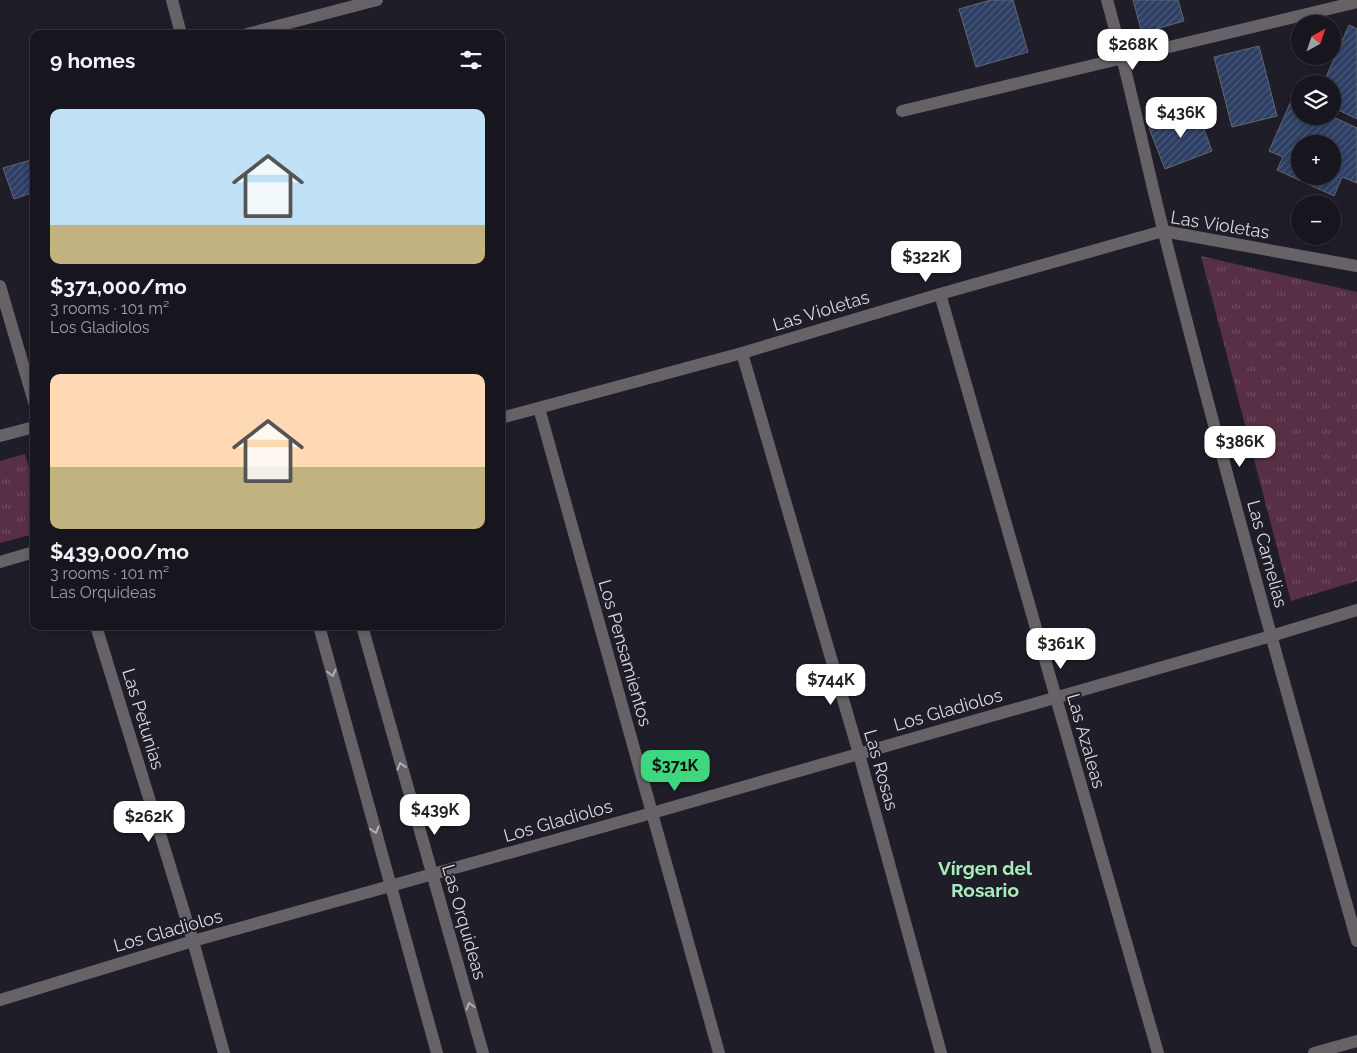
<!DOCTYPE html>
<html lang="en">
<head>
<meta charset="utf-8">
<style>
	:root { --surface:#17161e; --page:#24232b; --text:#f1f3f6; --muted:#9e9fa4; --line:#36353c; --accent:#3cd77e }
	body { margin:0; font-family:Raleway,sans-serif; background:var(--page); color:var(--text); height:100vh; display:flex; flex-direction:column; font-size:19px; white-space:nowrap }
	* { box-sizing:border-box; margin:0 }
	p { font-size:16px; color:var(--muted) }
	.icon { flex:none; width:28px; height:28px; fill:none; stroke:currentColor; stroke-width:2; stroke-linecap:round; stroke-linejoin:round }
	.map { position:relative; flex:1; overflow:hidden }
	.details { position:absolute; left:30px; top:30px; width:475px; height:600px; display:flex; flex-direction:column; background:var(--surface); border-radius:10px; box-shadow:0 2px 8px #0003,0 0 0 1px var(--line) }
	.details>* { flex:none }
	.needle { width:32px; rotate:40deg }
	.buttons { position:absolute; left:1291px; top:15px; display:grid; gap:10px }
	.buttons a { display:grid; place-items:center; width:50px; height:50px; border-radius:50%; background:var(--surface); box-shadow:0 2px 8px #0003,0 0 0 1px var(--line); font-size:25px }
	.price { position:absolute; translate:-50% -42px; padding:0 11px; border-radius:10px; background:#fff; color:#222; font-size:16px; line-height:32px; filter:drop-shadow(0 1px 2px #0008) }
	.price::after { content:''; position:absolute; left:50%; top:30px; width:15px; height:11px; margin-left:-8px; background:inherit; clip-path:polygon(0 0,100% 0,50% 100%) }
	.price.selected { background:var(--accent); color:#111 }
	ul { padding:0; list-style:none }
	li { display:grid; align-content:center; gap:10px; height:265px; padding:0 20px }
	li span { display:grid; place-items:center; height:155px; border-radius:10px; color:#555 }
	li>.icon { margin-inline-start:auto }
	span .icon { width:90px; height:90px; fill:#fffc; stroke-width:1 }
	li b { font-size:21px }
	h2 { display:flex; justify-content:space-between; align-items:center; height:60px; padding:0 20px; font-size:21px }
	.map>svg:first-child { display:block }
	.park { fill:url(#park-tufts) }
	.building { fill:url(#building-hatch); stroke:#616772; fill-rule:evenodd }
	.lines { fill:none; stroke-linecap:round; stroke-linejoin:round }
	.minor { stroke:#666267; stroke-width:12 }
	.oneway { stroke:#b1afb5 }
	.labels { text-anchor:middle; stroke-width:4; stroke-linejoin:round; paint-order:stroke }
	.street-label { font-size:18px; fill:#d9d8df; stroke:#1f1e28 }
	.neighbourhood-label { font-size:19px; font-weight:bold; fill:#a6edbb; stroke:#1f1e28 }
</style>
</head>
<body>
<div class="map">
<svg width="1357" height="1053" viewBox="0 0 1357 1053">
	<defs>
		<pattern id="park-tufts" width="24" height="20" patternUnits="userSpaceOnUse" patternTransform="scale(1.25)"><rect width="24" height="20" fill="#583045"/><path d="M3 7l-1-3M5 7V3M7 7l1-3M15 17l-1-3M17 17v-4M19 17l1-3" fill="none" stroke="#6f4d5f"/></pattern>
		<pattern id="building-hatch" width="6" height="6" patternUnits="userSpaceOnUse" patternTransform="scale(1.25)"><rect width="6" height="6" fill="#2e3f64"/><path d="M-1 1l2-2M0 6l6-6M5 7l2-2" fill="none" stroke="#4c5a7a"/></pattern>
	</defs>
	<rect width="100%" height="100%" fill="#1f1e28"/>
	<g class="park">
		<path d="M1201,256L1357,292V581L1291,601Z"/>
		<path d="M25,454L34,484V534L0,543V461Z"/>
	</g>
	<g class="building">
		<path d="M991,0H1013L1028,52L976,67L959,9Z"/>
		<path d="M1133,0H1178L1184,21L1142,33Z"/>
		<path d="M1349,25L1357,29V119L1332,107V84H1323Z"/>
		<path d="M1259,46L1277,116L1232,127L1214,57Z"/>
		<path d="M1292,99L1300,102V116H1331L1357,128V183L1342,177L1334,196L1277,170L1283,157L1269,151ZM1300,144H1332V176H1300Z"/>
		<path d="M1197,110L1212,151L1165,169L1149,128Z"/>
		<path d="M34,159V192L14,199L3,168Z"/>
	</g>
	<g class="lines">
		<g class="minor">
			<path d="M172,0L181,34"/>
			<path d="M1107,0C1129,77 1144,155 1164,233C1224,470 1290,706 1357,941"/>
			<path d="M247,34L377,0"/>
			<path d="M902,111L1357,2"/>
			<path d="M0,286L34,402"/>
			<path d="M940,294L1158,1053"/>
			<path d="M742,353L859,754L941,1053"/>
			<path d="M539,408L719,1053"/>
			<path d="M501,418L742,353L940,294L1163,231L1357,266"/>
			<path d="M0,436L34,427"/>
			<path d="M0,562L34,552"/>
			<path d="M96,626L193,941L224,1053"/>
			<path d="M319,626L437,1053"/>
			<path d="M362,626L483,1053"/>
			<path d="M0,1000L193,941L652,813L1271,636L1357,610"/>
			<path d="M1314,1053L1357,1041"/>
		</g>
	</g>
	<defs><path id="oneway-chevron" d="M-2-3.5L2.5 0L-2 3.5" fill="none" stroke-width="1.6" stroke-linecap="round" stroke-linejoin="round" transform="scale(1.25)"/></defs>
	<g class="oneway">
		<use href="#oneway-chevron" transform="translate(332 673) rotate(75)"/>
		<use href="#oneway-chevron" transform="translate(401 766) rotate(-106)"/>
		<use href="#oneway-chevron" transform="translate(375 830) rotate(75)"/>
		<use href="#oneway-chevron" transform="translate(470 1006) rotate(-106)"/>
	</g>
	<g class="labels">
		<g class="street-label">
			<text transform="translate(1220 225) rotate(9)" y="6">Las Violetas</text>
			<text transform="translate(821 311) rotate(-17)" y="6">Las Violetas</text>
			<text transform="translate(1267 554) rotate(75)" y="6">Las Camelias</text>
			<text transform="translate(625 653) rotate(74)" y="6">Los Pensamientos</text>
			<text transform="translate(948 710) rotate(-16)" y="6">Los Gladiolos</text>
			<text transform="translate(143 719) rotate(73)" y="6">Las Petunias</text>
			<text transform="translate(1086 741) rotate(74)" y="6">Las Azaleas</text>
			<text transform="translate(881 770) rotate(74)" y="6">Las Rosas</text>
			<text transform="translate(558 821) rotate(-16)" y="6">Los Gladiolos</text>
			<text transform="translate(464 922) rotate(74)" y="6">Las Orquideas</text>
			<text transform="translate(168 931) rotate(-16)" y="6">Los Gladiolos</text>
		</g>
		<g class="neighbourhood-label">
			<text x="985" y="875">Vírgen del<tspan x="985" dy="22">Rosario</tspan></text>
		</g>
	</g>
</svg>
<div class="buttons">
<a><svg class="needle" viewBox="-14 -14 28 28"><path d="M0-13l5 13h-10z" fill="#e53935"/><path d="M0 13l5-13h-10z" fill="#9e9fa4"/></svg></a>
<a><svg class="icon" aria-label="layers" viewBox="0 0 24 24"><path d="M12 4l9 5-9 5-9-5zM3 14l9 5 9-5"/></svg></a>
<a>+</a>
<a>−</a>
</div>
<b class="price" style="left:1133px;top:71px">$268K</b>
<b class="price" style="left:1181px;top:139px">$436K</b>
<b class="price" style="left:926px;top:283px">$322K</b>
<b class="price" style="left:1240px;top:468px">$386K</b>
<b class="price" style="left:1061px;top:670px">$361K</b>
<b class="price" style="left:831px;top:706px">$744K</b>
<b class="price selected" style="left:675px;top:792px">$371K</b>
<b class="price" style="left:435px;top:836px">$439K</b>
<b class="price" style="left:149px;top:843px">$262K</b>
<section class="details">
<h2>9 homes<svg class="icon" aria-label="filters" viewBox="0 0 24 24"><path d="M4 7h16M4 17h16"/><circle cx="9" cy="7" r="2"/><circle cx="15" cy="17" r="2"/></svg></h2>
<ul>
<li><span style="background:linear-gradient(#bfe0f5 75%,#c2b280 0)"><svg class="icon" aria-label="home" viewBox="0 0 24 24"><path d="M3 11l9-7 9 7M6 9v11h12V9"/></svg></span><div><b>$371,000/mo</b><p>3 rooms · 101 m²</p><p>Los Gladiolos</p></div></li>
<li><span style="background:linear-gradient(#ffd9b3 60%,#c2b280 0)"><svg class="icon" aria-label="home" viewBox="0 0 24 24"><path d="M3 11l9-7 9 7M6 9v11h12V9"/></svg></span><div><b>$439,000/mo</b><p>3 rooms · 101 m²</p><p>Las Orquideas</p></div></li>
</ul>
</section>
</div>
</body>
</html>
